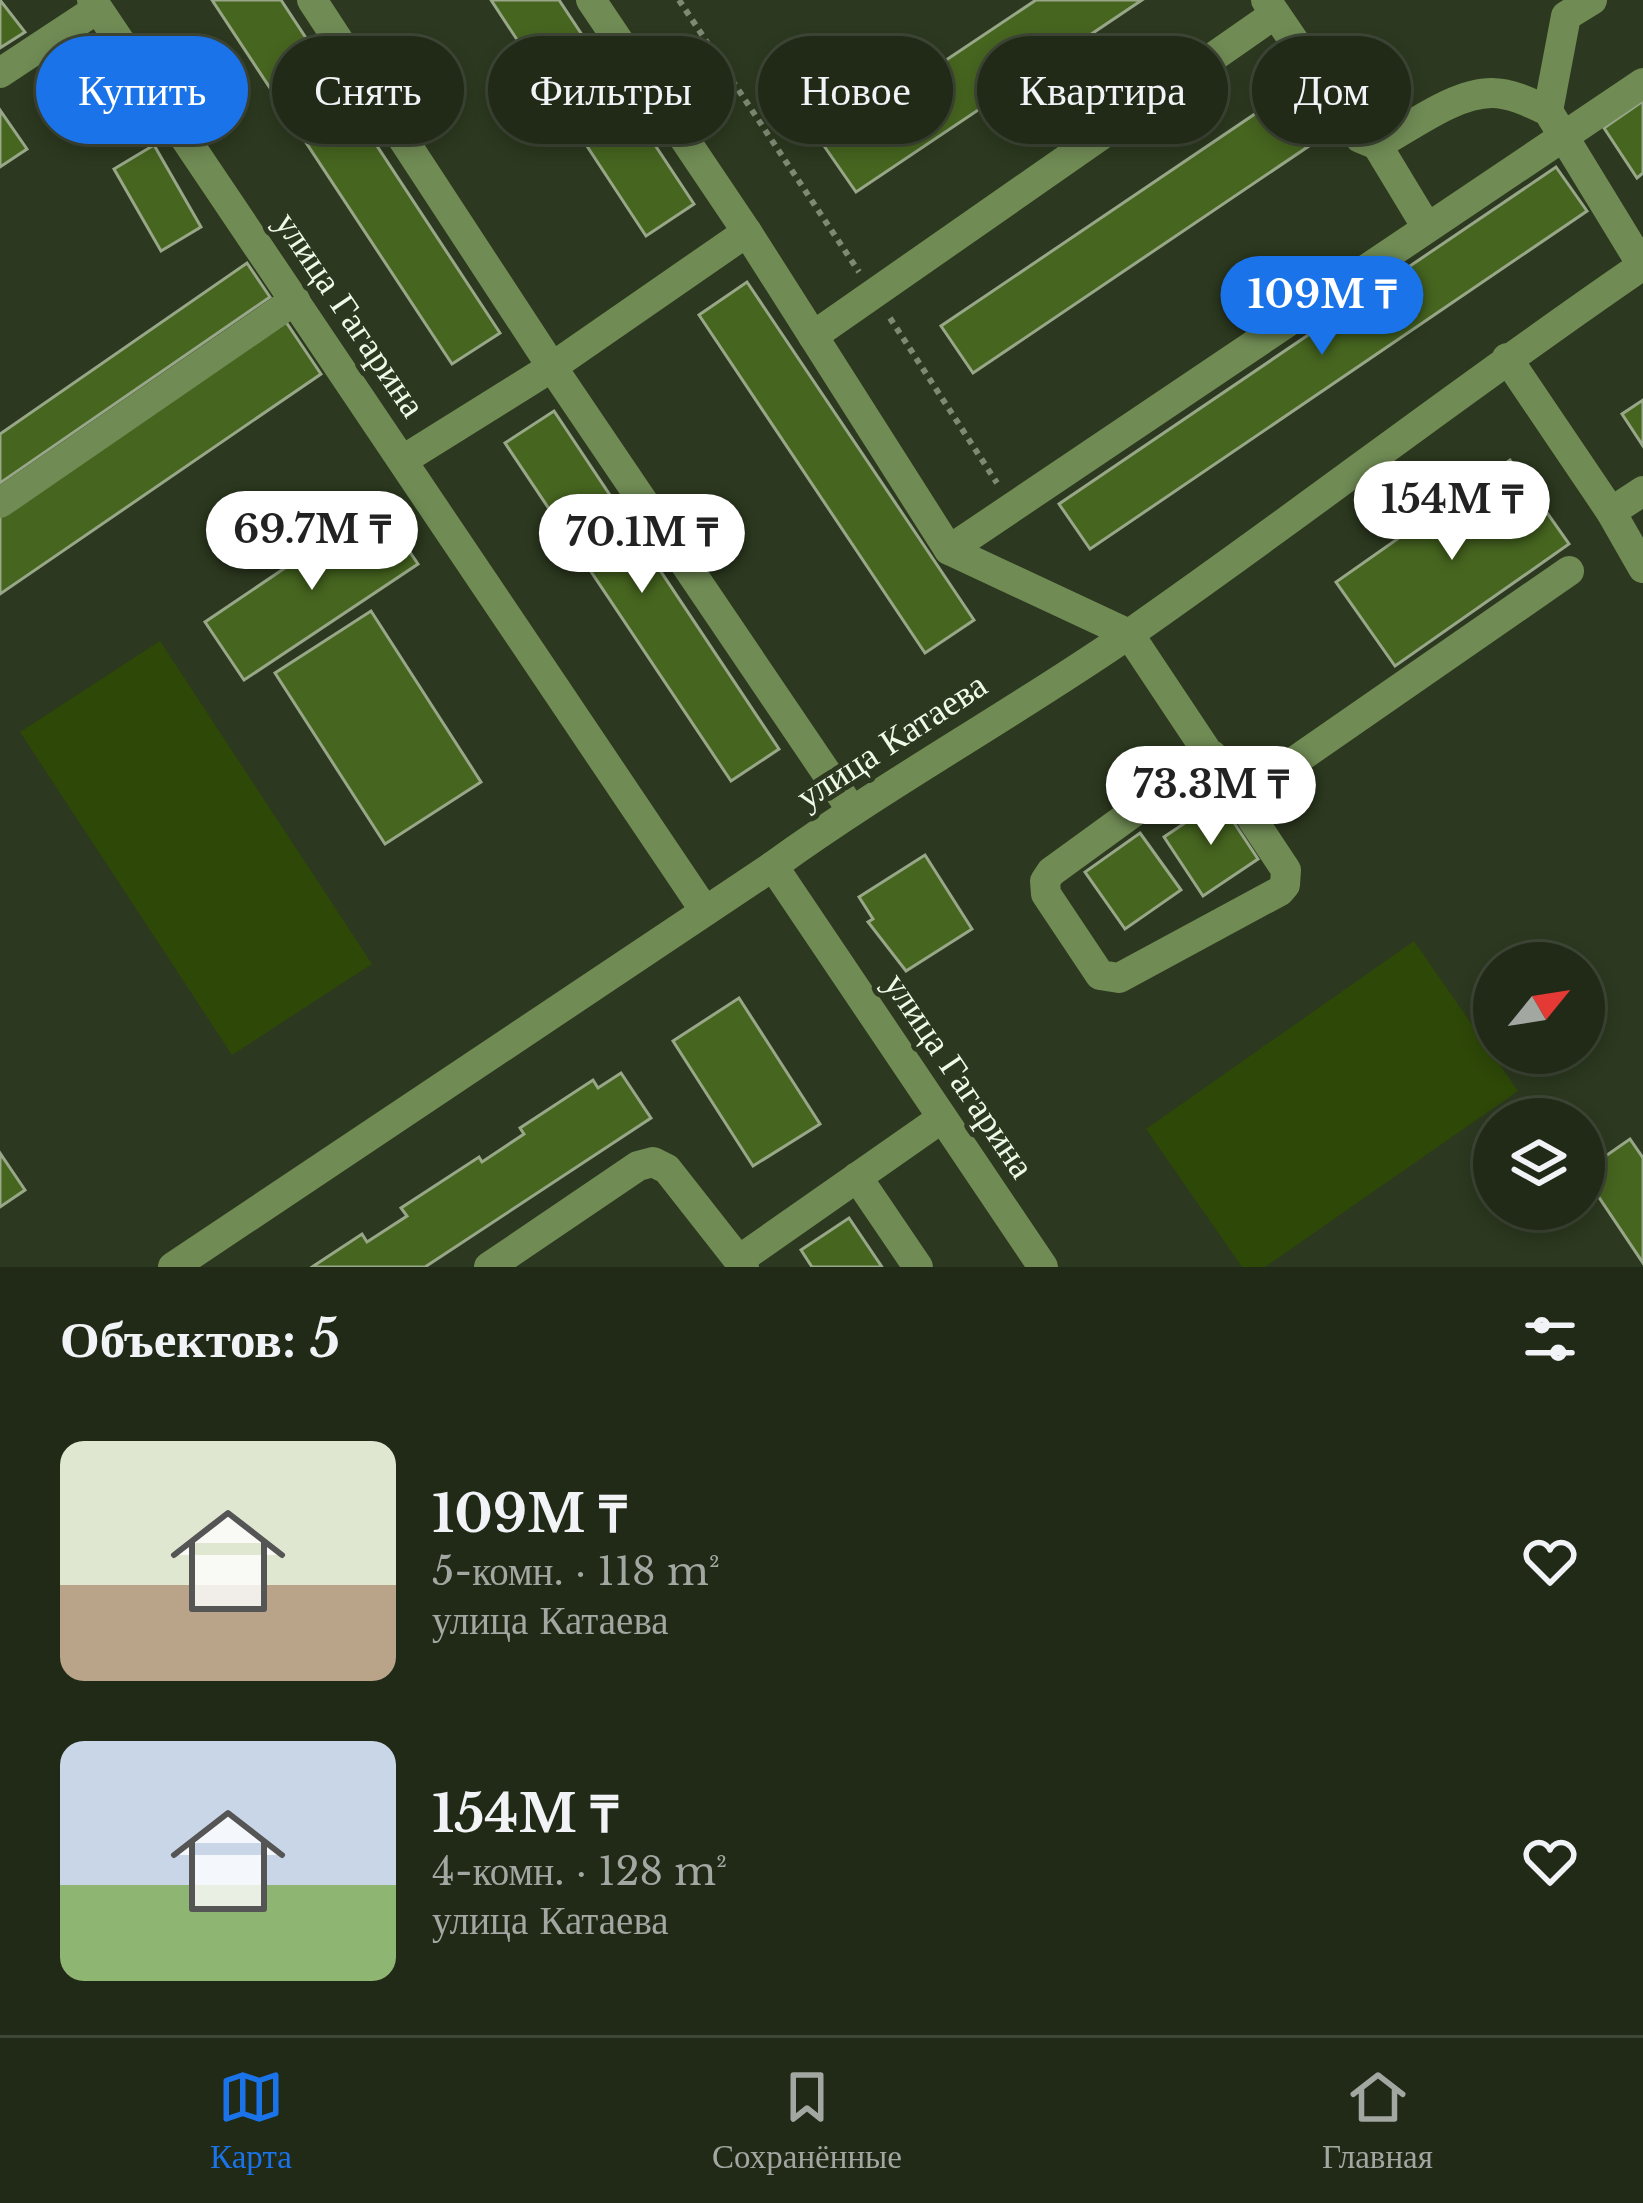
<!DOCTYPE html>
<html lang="ru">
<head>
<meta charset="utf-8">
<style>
	:root { --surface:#212a17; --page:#2d3624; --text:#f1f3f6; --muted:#a2a7a1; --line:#3e4636; --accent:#1a73e8 }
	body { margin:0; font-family:"Libre Baskerville",serif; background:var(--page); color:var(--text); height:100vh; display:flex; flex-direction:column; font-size:45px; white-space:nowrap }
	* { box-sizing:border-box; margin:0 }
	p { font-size:39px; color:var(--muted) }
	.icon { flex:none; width:66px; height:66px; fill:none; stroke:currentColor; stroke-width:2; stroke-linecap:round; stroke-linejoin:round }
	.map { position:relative; height:1267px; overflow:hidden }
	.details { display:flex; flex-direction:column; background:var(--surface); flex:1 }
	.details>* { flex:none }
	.hud { position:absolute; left:36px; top:36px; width:1572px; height:108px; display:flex; gap:24px }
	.needle { width:78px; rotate:60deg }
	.controls { position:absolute; left:1473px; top:942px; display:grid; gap:24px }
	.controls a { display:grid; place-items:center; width:132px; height:132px; border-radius:50%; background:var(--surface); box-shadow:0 6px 18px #0003,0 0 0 3px var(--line); font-size:60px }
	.price { position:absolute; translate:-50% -102px; padding:0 27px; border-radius:42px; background:#fff; color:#222; font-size:39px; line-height:78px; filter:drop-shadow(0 3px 6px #0008) }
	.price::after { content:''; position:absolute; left:50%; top:72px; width:36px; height:27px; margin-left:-18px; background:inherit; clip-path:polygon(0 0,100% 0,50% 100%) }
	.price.selected { background:var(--accent); color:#fff }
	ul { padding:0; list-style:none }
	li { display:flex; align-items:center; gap:36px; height:300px; padding:0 60px }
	li span { display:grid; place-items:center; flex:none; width:336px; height:240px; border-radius:24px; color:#555 }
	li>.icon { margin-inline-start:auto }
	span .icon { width:144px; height:144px; fill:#fffc; stroke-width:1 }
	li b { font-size:51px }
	h2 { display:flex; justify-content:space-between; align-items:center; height:144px; padding:0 60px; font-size:51px }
	.chip { padding:0 42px; border-radius:54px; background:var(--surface); box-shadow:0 6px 18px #0003,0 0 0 3px var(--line); font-size:42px; line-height:108px }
	.chip.selected { background:var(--accent); color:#fff }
	.dock { display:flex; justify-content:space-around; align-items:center; height:168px; border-top:3px solid var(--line); background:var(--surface); font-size:33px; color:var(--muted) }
	.dock a { display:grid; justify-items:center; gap:6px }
	.dock .selected { color:var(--accent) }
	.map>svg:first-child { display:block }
	.green { fill:#2e4808 }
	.building { fill:#46651f; stroke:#97a788; stroke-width:3 }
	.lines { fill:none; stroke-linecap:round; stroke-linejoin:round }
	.path { stroke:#7f8a74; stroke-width:6; stroke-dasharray:6 6; stroke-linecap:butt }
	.minor { stroke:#708b54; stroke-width:30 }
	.labels { text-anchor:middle; stroke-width:10; stroke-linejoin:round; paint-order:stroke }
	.street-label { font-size:36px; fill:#f0f8e8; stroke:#2c381f }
</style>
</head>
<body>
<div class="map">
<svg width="1643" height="1267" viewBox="0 0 1643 1267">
	<rect width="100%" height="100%" fill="#2c381f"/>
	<g class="green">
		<path d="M160,641L372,964L232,1055L20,732Z"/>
		<path d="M1414,941L1518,1091L1265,1267H1242L1146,1129Z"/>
	</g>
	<g class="building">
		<path d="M0,0L25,32L0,48Z"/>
		<path d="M212,0H281L500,333L452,364Z"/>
		<path d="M491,0H559L694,204L646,236Z"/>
		<path d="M1036,0H1142L856,192L822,143Z"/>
		<path d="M97,57L127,105L96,125L65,77Z"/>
		<path d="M1280,97L1312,144L973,373L941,326Z"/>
		<path d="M1643,101V173L1637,178L1604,128Z"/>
		<path d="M0,110L27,149L0,167Z"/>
		<path d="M154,145L201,227L161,251L114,169Z"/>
		<path d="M1556,167L1587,211L1090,549L1059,504Z"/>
		<path d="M247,263L270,297L0,483V434Z"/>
		<path d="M747,282L974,620L925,653L699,315Z"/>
		<path d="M286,322L321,374L0,594V517Z"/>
		<path d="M1643,400V446L1622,414Z"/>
		<path d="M554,411L779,749L731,781L505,443Z"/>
		<path d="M1510,460L1569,544L1395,666L1336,582Z"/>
		<path d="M378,505L418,564L244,680L205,622Z"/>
		<path d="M371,611L481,782L385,844L275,673Z"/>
		<path d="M1219,800L1258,859L1203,896L1164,837Z"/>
		<path d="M1140,833L1181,890L1125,929L1085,872Z"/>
		<path d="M925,855L972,929L906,971L868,922L873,919L859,897Z"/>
		<path d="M739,998L820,1124L753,1166L673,1041Z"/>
		<path d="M621,1073L651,1118L425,1267H312L362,1234L367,1242L407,1216L401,1208L479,1157L482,1162L524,1134L520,1128L593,1080L598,1088Z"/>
		<path d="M1630,1139L1643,1158V1263L1584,1175V1171Z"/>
		<path d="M0,1153L25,1190L0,1207Z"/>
		<path d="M849,1218L882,1267H812L801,1250Z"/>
	</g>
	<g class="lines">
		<g class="path">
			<path d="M679,0L859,272"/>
			<path d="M890,318L997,483"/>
		</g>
		<g class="minor">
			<path d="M92,0L705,911"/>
			<path d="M312,0L552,367L851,809"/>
			<path d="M591,0L747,232L949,550L1129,634L1286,870L1285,885L1280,891L1119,978L1100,975L1046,894L1045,881L1051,872L1212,755"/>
			<path d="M1266,0L1360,138L1377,145L1426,226"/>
			<path d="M0,73L97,9"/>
			<path d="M1548,111L1566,16L1592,0"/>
			<path d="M1377,145C1411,127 1454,93 1492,93C1511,93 1531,103 1548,111L1642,265"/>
			<path d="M813,336L1275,14"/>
			<path d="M1507,358L1611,512L1643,568"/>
			<path d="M403,460L552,367L747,232"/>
			<path d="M0,503L295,300"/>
			<path d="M1611,512L1643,491"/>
			<path d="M949,550L1643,83"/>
			<path d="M1240,799L1569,571"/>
			<path d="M773,866L1043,1267"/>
			<path d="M857,1177L918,1267"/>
			<path d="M739,1260L942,1118"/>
			<path d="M173,1267L773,866C889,782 1015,713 1132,632C1304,512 1470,383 1643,265"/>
			<path d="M489,1267L638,1166L653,1162L667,1169L744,1267"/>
		</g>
	</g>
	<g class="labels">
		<g class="street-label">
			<text transform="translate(351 314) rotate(56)" y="13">улица Гагарина</text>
			<text transform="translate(891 740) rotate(-33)" y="13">улица Катаева</text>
			<text transform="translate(960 1075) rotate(56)" y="13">улица Гагарина</text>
		</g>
	</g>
</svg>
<div class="controls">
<a><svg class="needle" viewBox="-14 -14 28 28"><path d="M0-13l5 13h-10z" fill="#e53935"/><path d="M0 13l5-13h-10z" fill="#a2a7a1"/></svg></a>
<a><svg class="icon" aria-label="layers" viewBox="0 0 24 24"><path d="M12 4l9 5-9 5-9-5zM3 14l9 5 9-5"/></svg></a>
</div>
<b class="price selected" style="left:1322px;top:358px">109M ₸</b>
<b class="price" style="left:1452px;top:563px">154M ₸</b>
<b class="price" style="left:312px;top:593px">69.7M ₸</b>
<b class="price" style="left:642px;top:596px">70.1M ₸</b>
<b class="price" style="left:1211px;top:848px">73.3M ₸</b>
<div class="hud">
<a class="chip selected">Купить</a>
<a class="chip">Снять</a>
<a class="chip">Фильтры</a>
<a class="chip">Новое</a>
<a class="chip">Квартира</a>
<a class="chip">Дом</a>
</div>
</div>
<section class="details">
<h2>Объектов: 5<svg class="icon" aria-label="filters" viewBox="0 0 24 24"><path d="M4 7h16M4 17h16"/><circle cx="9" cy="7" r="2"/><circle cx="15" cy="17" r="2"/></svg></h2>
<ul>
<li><span style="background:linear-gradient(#dfe7d0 60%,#b9a48a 0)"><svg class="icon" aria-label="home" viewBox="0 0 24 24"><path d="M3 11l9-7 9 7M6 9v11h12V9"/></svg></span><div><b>109M ₸</b><p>5-комн. · 118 m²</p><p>улица Катаева</p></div><svg class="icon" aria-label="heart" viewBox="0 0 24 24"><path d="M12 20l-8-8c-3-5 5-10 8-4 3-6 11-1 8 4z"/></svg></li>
<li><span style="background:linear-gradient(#c9d6e8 60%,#8fb573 0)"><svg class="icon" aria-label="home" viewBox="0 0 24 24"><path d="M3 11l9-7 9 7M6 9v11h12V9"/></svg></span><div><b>154M ₸</b><p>4-комн. · 128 m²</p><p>улица Катаева</p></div><svg class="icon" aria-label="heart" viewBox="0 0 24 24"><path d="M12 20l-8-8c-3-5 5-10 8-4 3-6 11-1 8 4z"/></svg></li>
</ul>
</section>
<nav class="dock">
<a class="selected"><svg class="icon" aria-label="map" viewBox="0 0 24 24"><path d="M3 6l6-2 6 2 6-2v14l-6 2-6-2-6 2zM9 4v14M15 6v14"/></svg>Карта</a>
<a><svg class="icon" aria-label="saved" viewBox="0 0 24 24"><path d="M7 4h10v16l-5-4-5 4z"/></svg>Сохранённые</a>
<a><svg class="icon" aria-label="home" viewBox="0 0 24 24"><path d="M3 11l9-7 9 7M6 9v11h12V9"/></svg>Главная</a>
</nav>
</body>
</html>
